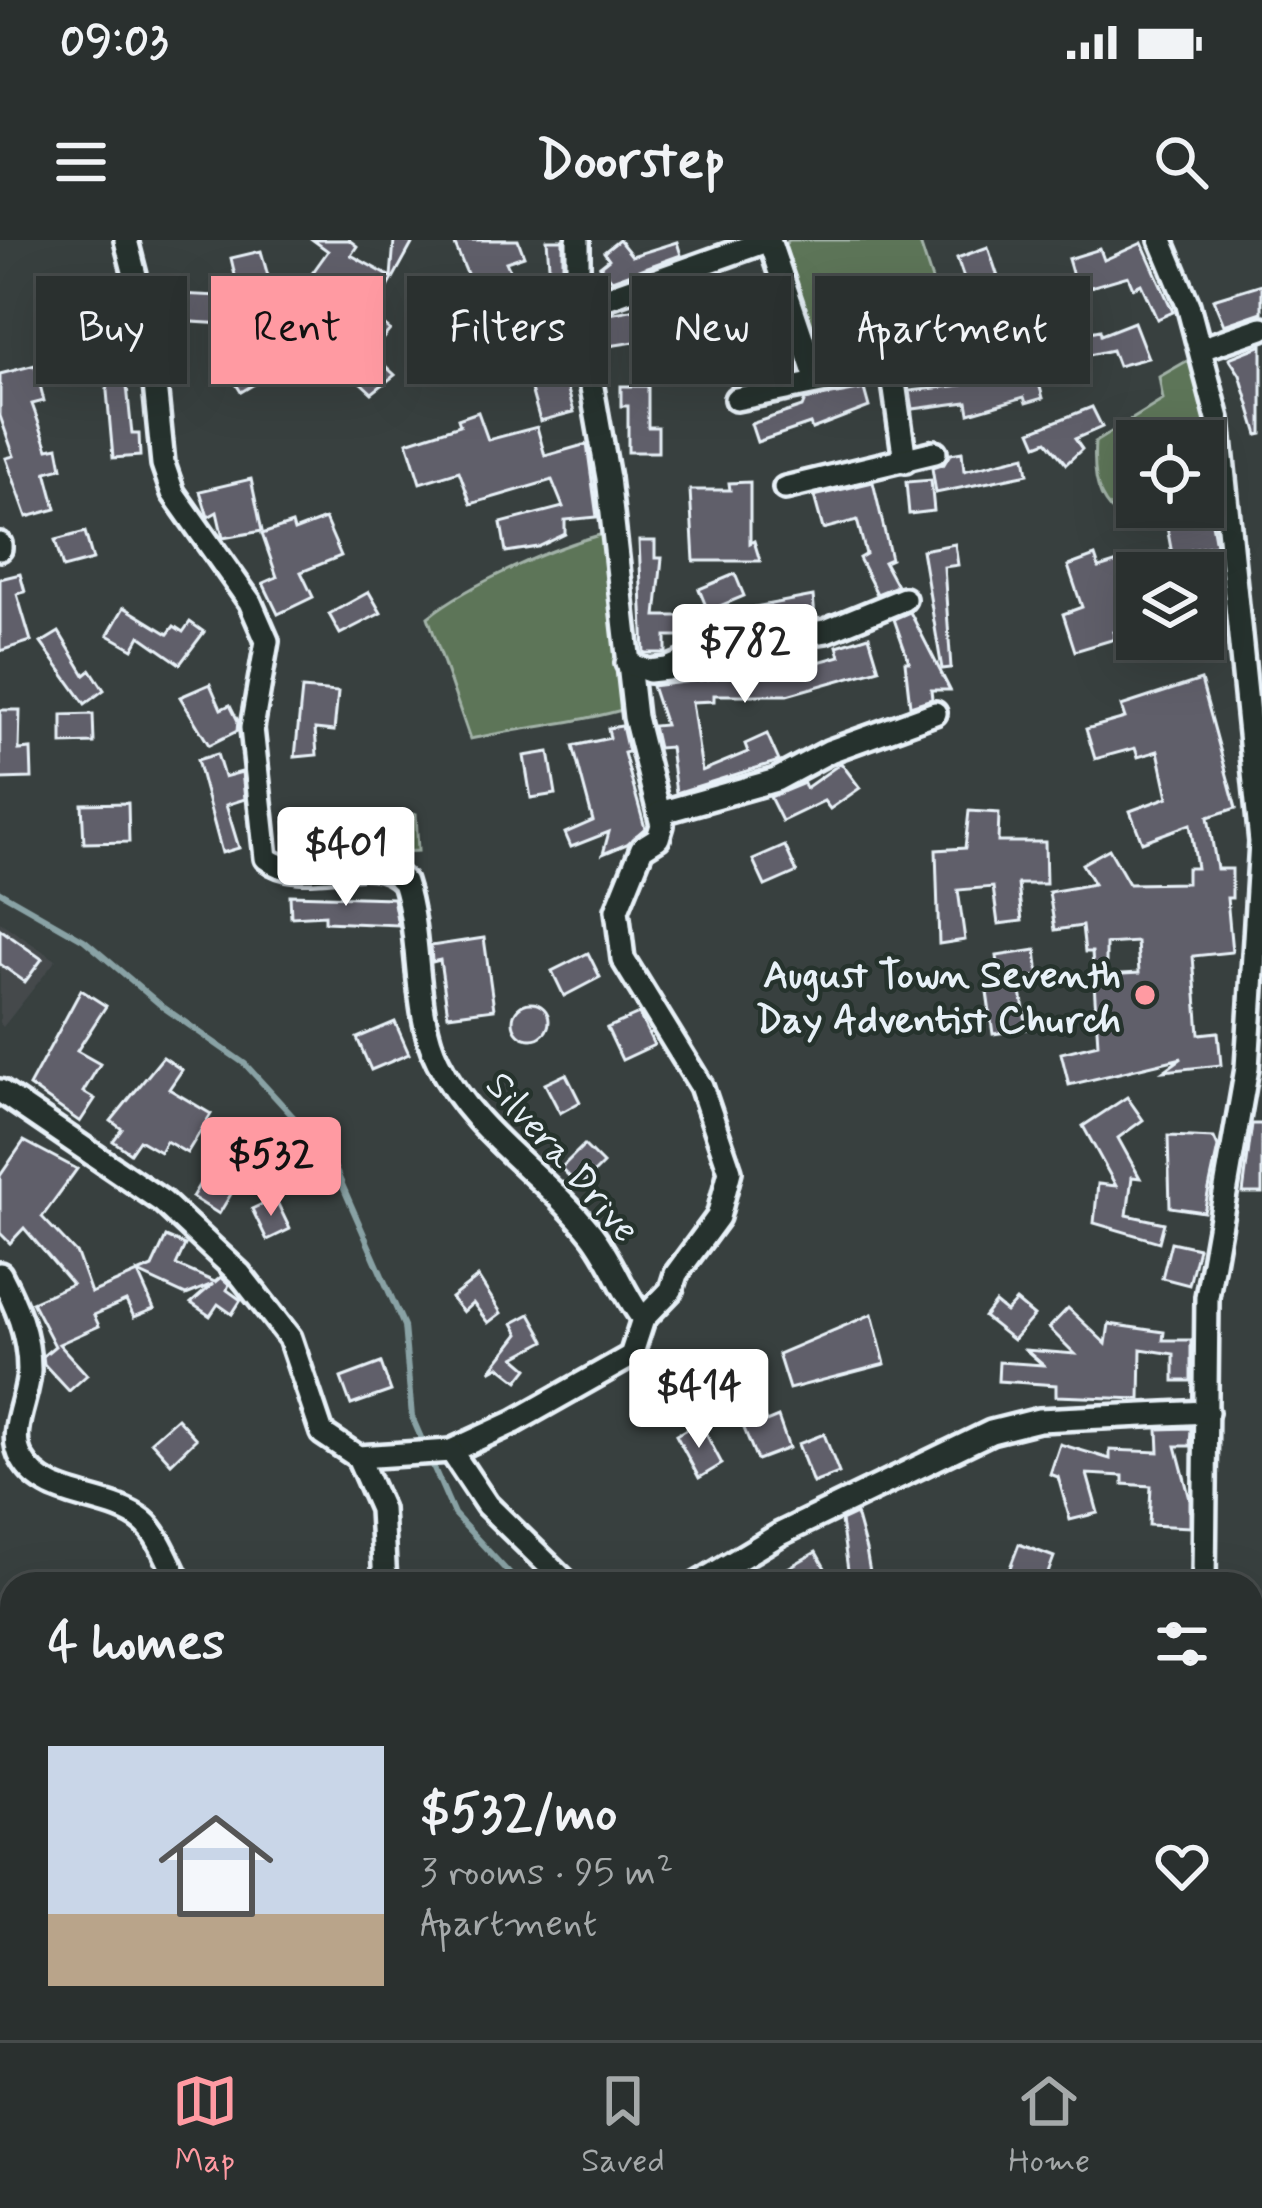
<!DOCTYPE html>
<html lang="en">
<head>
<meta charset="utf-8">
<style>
	:root { --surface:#2a302f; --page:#323837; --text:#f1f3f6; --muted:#a5a9aa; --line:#464b4b; --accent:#ff9aa2 }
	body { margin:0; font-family:Mynerve,sans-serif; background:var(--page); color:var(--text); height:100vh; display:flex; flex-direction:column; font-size:45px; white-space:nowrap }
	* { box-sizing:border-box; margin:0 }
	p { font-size:39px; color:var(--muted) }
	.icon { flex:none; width:66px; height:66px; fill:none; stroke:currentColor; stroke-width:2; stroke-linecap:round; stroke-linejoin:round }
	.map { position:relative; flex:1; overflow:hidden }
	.side { position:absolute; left:0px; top:1332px; width:1263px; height:468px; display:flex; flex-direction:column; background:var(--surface); border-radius:36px 36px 0 0; box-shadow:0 12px 48px #0002,0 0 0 3px var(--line) }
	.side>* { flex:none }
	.hud { position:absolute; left:36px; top:36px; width:1191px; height:108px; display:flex; gap:24px }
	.buttons { position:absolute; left:1116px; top:180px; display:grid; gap:24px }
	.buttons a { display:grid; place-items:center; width:108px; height:108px; border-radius:0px; background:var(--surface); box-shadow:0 12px 48px #0002,0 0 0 3px var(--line); font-size:60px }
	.price { position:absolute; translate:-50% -102px; padding:0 27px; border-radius:12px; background:#fff; color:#222; font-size:39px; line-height:78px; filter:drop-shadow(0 3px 6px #0008) }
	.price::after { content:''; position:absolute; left:50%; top:72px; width:36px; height:27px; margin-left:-18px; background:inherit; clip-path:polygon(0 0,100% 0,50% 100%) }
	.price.selected { background:var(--accent); color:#111 }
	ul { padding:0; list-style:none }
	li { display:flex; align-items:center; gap:36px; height:300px; padding:0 48px }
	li+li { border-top:3px solid var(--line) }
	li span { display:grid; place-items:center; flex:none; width:336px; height:240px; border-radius:0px; color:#555 }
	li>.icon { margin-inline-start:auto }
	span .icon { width:144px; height:144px; fill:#fffc; stroke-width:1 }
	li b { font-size:51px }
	h2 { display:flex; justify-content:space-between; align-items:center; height:144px; padding:0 48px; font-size:51px }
	.tag { padding:0 42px; border-radius:0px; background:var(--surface); box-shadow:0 12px 48px #0002,0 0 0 3px var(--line); font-size:42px; line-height:108px }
	.tag.selected { background:var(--accent); color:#111 }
	.status { display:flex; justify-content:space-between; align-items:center; height:84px; padding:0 60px; background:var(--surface); direction:ltr }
	.status svg { height:33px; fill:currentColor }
	header { display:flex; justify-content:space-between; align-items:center; height:156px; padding:0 48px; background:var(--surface); font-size:54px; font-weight:700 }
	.dock { display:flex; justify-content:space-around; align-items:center; height:168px; border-top:3px solid var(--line); background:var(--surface); font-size:33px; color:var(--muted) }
	.dock a { display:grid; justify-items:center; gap:6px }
	.dock .selected { color:var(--accent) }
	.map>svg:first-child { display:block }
	.built { fill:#44494c }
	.green { fill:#5d7458; stroke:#a2b2a8; stroke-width:3 }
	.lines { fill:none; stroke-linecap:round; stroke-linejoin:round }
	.stream { stroke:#89a2a5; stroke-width:6 }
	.building { fill:#615e6a; stroke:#e8f1f8; stroke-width:3; fill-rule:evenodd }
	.street-casing { stroke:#e8f1f8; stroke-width:30 }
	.street { stroke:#26332d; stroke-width:21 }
	.poi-dot { fill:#ff9aa2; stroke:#26332d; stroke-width:4.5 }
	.labels { text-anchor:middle; stroke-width:9; stroke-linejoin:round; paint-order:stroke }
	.poi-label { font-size:39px; font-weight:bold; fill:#e8f1f8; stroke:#26332d; text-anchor:end }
	.street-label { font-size:39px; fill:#e8f1f8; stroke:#26332d }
</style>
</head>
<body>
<div class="status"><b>09:03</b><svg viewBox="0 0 49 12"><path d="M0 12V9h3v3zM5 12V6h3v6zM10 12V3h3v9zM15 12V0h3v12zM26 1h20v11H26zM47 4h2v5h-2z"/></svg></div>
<header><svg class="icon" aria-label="menu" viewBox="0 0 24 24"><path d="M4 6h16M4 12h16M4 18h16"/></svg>Doorstep<svg class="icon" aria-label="search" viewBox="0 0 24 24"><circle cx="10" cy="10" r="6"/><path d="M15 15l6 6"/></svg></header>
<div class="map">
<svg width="1262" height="1800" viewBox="0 0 1262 1800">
	<rect width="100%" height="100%" fill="#38403f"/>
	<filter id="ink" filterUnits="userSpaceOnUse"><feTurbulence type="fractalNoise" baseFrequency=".00833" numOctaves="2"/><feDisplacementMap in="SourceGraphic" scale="24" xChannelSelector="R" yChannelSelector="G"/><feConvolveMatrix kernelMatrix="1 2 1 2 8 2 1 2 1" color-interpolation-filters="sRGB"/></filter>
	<g filter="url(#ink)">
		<path class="built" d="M0,682L56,720L3,787L0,784Z"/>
		<g class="green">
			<path d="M789,0H919L953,105L821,132L781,9Z"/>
			<path d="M1192,118L1200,134L1219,257L1203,264V201H1137V267H1197L1140,291C1100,270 1092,247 1095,202L1163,160L1159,137Z"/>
			<path d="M607,293L632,467C580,483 524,487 470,499L428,377C471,343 553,307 607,293Z"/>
			<path d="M416,574L418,611L360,614L359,578Z"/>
			<path d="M0,1386L12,1398V1788H1251V1748L1262,1750V1800H0Z"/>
		</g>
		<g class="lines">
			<g class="stream">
				<path d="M0,652L84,700L163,767L245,824L330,917L404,1086L412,1177L425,1207"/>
				<path d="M430,1219L454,1274L519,1344"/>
				<path d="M1251,1736L1262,1737"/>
			</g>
		</g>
		<g class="building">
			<path d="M313,0H349L357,6L351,15L391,37L394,1L413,2L379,64L331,38L318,56L303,46L328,11Z"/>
			<path d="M453,0H518L524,16L506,22L522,57L476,55Z"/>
			<path d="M547,0H563V64H552Z"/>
			<path d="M619,0L632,16L677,2L681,15L612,40L600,26L609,19L604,12Z"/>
			<path d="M1142,3L1173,72L1157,79L1141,44L1133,48L1128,36L1063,55L1059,41L1073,36L1068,19L1100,9L1104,20Z"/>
			<path d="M988,7L1004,55L1011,52L1017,70L989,80L974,38L965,41L957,18Z"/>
			<path d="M261,11L280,79L242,90L241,85L176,81L178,54L240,57L231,18Z"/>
			<path d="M1262,44V72L1224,85L1213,59Z"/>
			<path d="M100,59L107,87L79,94L73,66Z"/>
			<path d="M1069,62L1080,94L1100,90L1101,95L1134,82L1148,118L1118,126L1112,110L1080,117L1085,135L1070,139L1068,131L1038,140L1043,158L1026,163L1024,157L969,173L967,162L913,169L910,151L962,145L959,134L1015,126L1011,111L1057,100L1048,76L1054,74L1052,68Z"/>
			<path d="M636,69L641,101L609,106L604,75Z"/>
			<path d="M366,71L390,90L375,108L365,107L395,135L372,153L360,142L366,136L359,126L326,98L337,84L349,93Z"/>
			<path d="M505,74L514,96L497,105L440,116V123L420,122L423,95L456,97L455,83Z"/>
			<path d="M1262,105V194L1258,195L1240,135L1229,118Z"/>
			<path d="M569,106L575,138L559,139H565L574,172L540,181L521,114L546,111L553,127L552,110Z"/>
			<path d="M259,109L273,133L241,152L226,128Z"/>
			<path d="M35,125L44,161L32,164L48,209L58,207L62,228L46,232L56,269L27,277L6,218L14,216L0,176V134Z"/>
			<path d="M125,127L132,194H139L140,216L113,218L105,129Z"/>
			<path d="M621,146H648V187H658V212H628V166H621Z"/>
			<path d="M864,149L869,167L812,189L810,184L757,202L751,184L802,167L805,160Z"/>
			<path d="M1092,167L1102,187L1075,199L1082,209L1066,224L1047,201L1037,205L1031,191Z"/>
			<path d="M478,172L488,200L537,187L545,216L587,204L597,277L565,280V294L538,307L506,312L501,283L563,267L552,240L471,264L459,231L420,243L407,202L460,185L458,179Z"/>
			<path d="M962,212L964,231L1025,216L1028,234L936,253L932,228L944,224L950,214Z"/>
			<path d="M251,239L262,291L223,298L217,272L208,277L200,251Z"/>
			<path d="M931,240L934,271L909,274L906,242Z"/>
			<path d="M750,242V303L754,301L760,321H694L690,250H730L729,243Z"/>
			<path d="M873,242L891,319L884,322L897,346L877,354L859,318L866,314L857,280L823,289L814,256Z"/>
			<path d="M1211,278L1216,305L1172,314L1167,287Z"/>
			<path d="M325,279L341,316L301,332L313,357L278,374L263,343L277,337L262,294L292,284L294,291Z"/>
			<path d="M85,292L93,320L63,328L55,300Z"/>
			<path d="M639,301H655V318H662L656,376H697L698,396H666V413H644Z"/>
			<path d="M955,304L958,325L944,327L951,428L942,429L922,310Z"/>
			<path d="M1095,316L1099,328L1137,316V384L1113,392L1115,399L1075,411L1063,374L1082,367L1068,326Z"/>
			<path d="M20,334L25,352L17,354L31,401L0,411V339Z"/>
			<path d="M735,334L744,356L708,371L699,349Z"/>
			<path d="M369,352L381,373L340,394L329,374Z"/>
			<path d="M813,356L815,377L756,386L755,367Z"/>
			<path d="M124,367L168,394L174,386L183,392L190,382L204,392L180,424L140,396L133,409L108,395Z"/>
			<path d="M910,372L950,450H931L932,459L910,466L905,422H909L894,379Z"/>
			<path d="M59,392L85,435L91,430L104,450L85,464L41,403Z"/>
			<path d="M869,396L879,429L787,455H714V461L692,462L702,531L748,512L745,504L767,494L779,521L676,553L670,507L658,508L653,486L665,485L652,446L716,438L715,429L759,424V416L781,413L784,422L799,417L800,427L840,416L837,406Z"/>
			<path d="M1201,440L1236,568L1208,577L1217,629H1232V658H1227L1232,712L1193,716L1199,794L1218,792L1221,825L1164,831L1182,818L1069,845L1061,813L1098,804L1092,712H1085L1082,686L1055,690L1049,652L1094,644L1082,624L1109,609L1129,644L1187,643V628H1197L1190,584L1142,602L1130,571L1168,557L1158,511L1138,517L1135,508L1095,519L1086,489L1125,478L1121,466ZM1137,702L1139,733L1106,735V704Z"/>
			<path d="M210,444L221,469L230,465L238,481L237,491L209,505L180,457Z"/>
			<path d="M302,449L338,452L334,491L315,489L317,515L295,517Z"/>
			<path d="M0,470H20L19,510L31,509L32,538L0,539Z"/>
			<path d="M93,474L94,503L62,504V475Z"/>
			<path d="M622,486L628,512L624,513L645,588L627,604L603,614L609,592L571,607L565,593L593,581L573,506L610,498L608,488Z"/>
			<path d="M549,512L556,554L531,558L524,516Z"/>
			<path d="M217,514L224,537L242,532L245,559L226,565L239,608L222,613L197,520Z"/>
			<path d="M841,523L860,548L830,569L824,561L782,581L770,557L804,543L806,548Z"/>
			<path d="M128,563L129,602L84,603L82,564Z"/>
			<path d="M969,571L999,573L998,602H1045L1046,644H1018L1022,681L998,684L993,647L958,650L965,700L939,704L936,610L965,608Z"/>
			<path d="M309,577L310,599L339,596V579L359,578L360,611L297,614L296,596H286L285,578Z"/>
			<path d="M785,606L797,632L765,646L753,620Z"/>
			<path d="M290,655L393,658L398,685L325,682V675L291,677Z"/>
			<path d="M0,689L42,719L25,742L0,724Z"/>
			<path d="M484,698L494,769L448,775L440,720L432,722L431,706Z"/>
			<path d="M1036,710L1039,736L1019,739L1027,789L993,794L987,752L1002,750L997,716Z"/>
			<path d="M588,713L600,737L564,756L552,731Z"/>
			<path d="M81,750L106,766L77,811L100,824L83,852L95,859L80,882L29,846Z"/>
			<circle cx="531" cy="781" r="18"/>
			<path d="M639,774L654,805L622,820L607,788Z"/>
			<path d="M395,782L409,814L371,830L357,798Z"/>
			<path d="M163,817L182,830L169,849L211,874L187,913L166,901L160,912L139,900L130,913L113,901L122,889L111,881Z"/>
			<path d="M566,834L580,862L560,873L545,844Z"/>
			<path d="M1127,857L1143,880L1118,898L1140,938L1132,937L1127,975L1164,983L1159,1002L1094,983L1098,944L1116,946L1083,886Z"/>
			<path d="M1252,884H1262V953H1243Z"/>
			<path d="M249,890L264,899L219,974L192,957L217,915L229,922Z"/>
			<path d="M1168,896L1214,898L1218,907L1204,972L1170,967Z"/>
			<path d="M24,901L77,929L42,977L77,1014L91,1053L152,1027L166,997L185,1005L176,1025L215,1042L221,1037L229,1044L227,1050L241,1060L232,1074L218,1064L210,1076L191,1063L213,1044L186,1055L138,1033L154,1069L134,1077L126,1061L94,1075L99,1086L59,1104L87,1135L69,1151L44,1124L43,1116L55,1106L32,1062L72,1044L24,988L10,1003L0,993V936Z"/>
			<path d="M584,905L603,924L580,947L561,928Z"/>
			<path d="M275,958L290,989L267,1000L252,969Z"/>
			<path d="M1171,1002L1198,1008L1189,1045L1162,1038Z"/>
			<path d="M478,1037L501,1073L488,1083L473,1063L463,1072L451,1058Z"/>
			<path d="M1016,1061L1034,1076L1013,1100L984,1077L995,1063L1006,1072Z"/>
			<path d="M1068,1068L1106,1104L1109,1084L1164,1092L1163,1100H1191V1141H1174V1114L1141,1109L1140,1159L1056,1156V1145L998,1141L999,1122L1043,1125L1026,1110L1075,1114L1049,1088Z"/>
			<path d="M530,1074L545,1101L515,1117L528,1128L518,1141L499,1126L490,1131L519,1094L513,1083Z"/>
			<path d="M872,1074L885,1124L789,1149L778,1114Z"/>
			<path d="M381,1123L391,1151L351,1165L341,1138Z"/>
			<path d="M751,1143L766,1182L778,1177L789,1208L757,1220L729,1152Z"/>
			<path d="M177,1178L196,1199L171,1223L151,1201Z"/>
			<path d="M690,1187L694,1195L704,1190L722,1224L699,1238L676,1195Z"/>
			<path d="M1191,1188L1190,1206H1176L1190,1259V1287L1149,1285L1151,1246L1123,1244V1236L1087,1234L1098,1273L1070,1280L1058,1237L1050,1234L1060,1204L1110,1219V1210L1159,1212L1158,1189Z"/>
			<path d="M824,1194L839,1233L813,1243L798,1204Z"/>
			<path d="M856,1274L866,1310L872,1344H855L854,1336L849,1337L841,1281Z"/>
			<path d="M1019,1304L1054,1317L1044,1344L1008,1333Z"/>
			<path d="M816,1312L830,1337L817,1344H783L779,1333Z"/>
		</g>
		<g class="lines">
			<defs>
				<g id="street">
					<path d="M578,0V68L608,238L635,477L662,585L658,598L642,608L617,670L623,719L701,846L730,931L718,977L676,1034L671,1050L643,1079"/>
					<path d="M769,0L816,139"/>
					<path d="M1161,0L1188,65L1218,179L1261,602L1247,828L1207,1057L1204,1344"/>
					<path d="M578,68L769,0"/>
					<path d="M1201,109L1262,88"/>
					<path d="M736,159L892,128L905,221"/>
					<path d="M785,248L935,212"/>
					<path d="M0,304V309"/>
					<path d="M627,423L649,431L667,429L719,407L826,391L904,359"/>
					<path d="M659,573L776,540L830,511L935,473"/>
					<path d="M0,851L163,962L240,1034L290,1098L322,1193L358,1217L451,1211L514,1182L631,1116L643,1079C622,1052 613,1021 591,993C544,934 472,892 438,822C413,773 422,698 404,642C371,604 306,650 266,618L252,488L267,401L250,362L173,253L163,224L150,94L126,0"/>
					<path d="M0,1034C16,1065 29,1094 29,1130C29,1158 6,1192 22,1219C46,1262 108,1253 143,1281C159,1294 170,1326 180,1344"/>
					<path d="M451,1211L487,1265L568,1344"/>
					<path d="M358,1217L381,1269L385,1344"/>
					<path d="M697,1344L780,1294L991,1192L1039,1180L1207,1172"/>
					<path d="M1251,1444L1262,1450"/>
				</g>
			</defs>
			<use href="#street" class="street-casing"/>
			<use href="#street" class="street"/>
		</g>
	</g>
	<circle class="poi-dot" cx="1145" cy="755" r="12"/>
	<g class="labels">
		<g class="poi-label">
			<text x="1121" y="747">August Town Seventh<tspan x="1121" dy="45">Day Adventist Church</tspan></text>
		</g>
		<g class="street-label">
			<text transform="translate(564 916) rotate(49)" y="14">Silvera Drive</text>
		</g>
	</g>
</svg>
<div class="buttons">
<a><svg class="icon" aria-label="locate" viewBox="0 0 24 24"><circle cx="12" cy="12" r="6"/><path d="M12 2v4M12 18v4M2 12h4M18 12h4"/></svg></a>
<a><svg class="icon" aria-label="layers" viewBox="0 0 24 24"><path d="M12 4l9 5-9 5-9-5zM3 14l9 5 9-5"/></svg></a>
</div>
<b class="price" style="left:745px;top:466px">$782</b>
<b class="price" style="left:346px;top:669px">$401</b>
<b class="price selected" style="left:271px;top:979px">$532</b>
<b class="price" style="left:699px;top:1211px">$414</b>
<div class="hud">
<a class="tag">Buy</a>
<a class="tag selected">Rent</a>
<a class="tag">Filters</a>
<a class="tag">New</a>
<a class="tag">Apartment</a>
</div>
<section class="side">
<h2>4 homes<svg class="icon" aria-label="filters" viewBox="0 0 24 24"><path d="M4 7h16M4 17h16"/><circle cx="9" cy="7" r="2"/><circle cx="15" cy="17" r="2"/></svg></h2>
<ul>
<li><span style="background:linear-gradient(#c9d6e8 70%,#b9a48a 0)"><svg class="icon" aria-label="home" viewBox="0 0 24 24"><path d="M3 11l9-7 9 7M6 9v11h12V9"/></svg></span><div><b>$532/mo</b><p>3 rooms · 95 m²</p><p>Apartment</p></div><svg class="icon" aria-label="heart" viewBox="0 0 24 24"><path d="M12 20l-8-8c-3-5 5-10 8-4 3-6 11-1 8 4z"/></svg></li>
</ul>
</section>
</div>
<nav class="dock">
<a class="selected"><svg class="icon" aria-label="map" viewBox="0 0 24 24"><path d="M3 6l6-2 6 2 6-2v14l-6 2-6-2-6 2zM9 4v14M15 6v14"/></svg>Map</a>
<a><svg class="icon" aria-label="saved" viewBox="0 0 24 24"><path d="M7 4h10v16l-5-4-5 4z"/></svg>Saved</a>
<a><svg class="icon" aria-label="home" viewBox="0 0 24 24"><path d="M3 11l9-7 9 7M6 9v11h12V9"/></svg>Home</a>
</nav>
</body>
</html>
